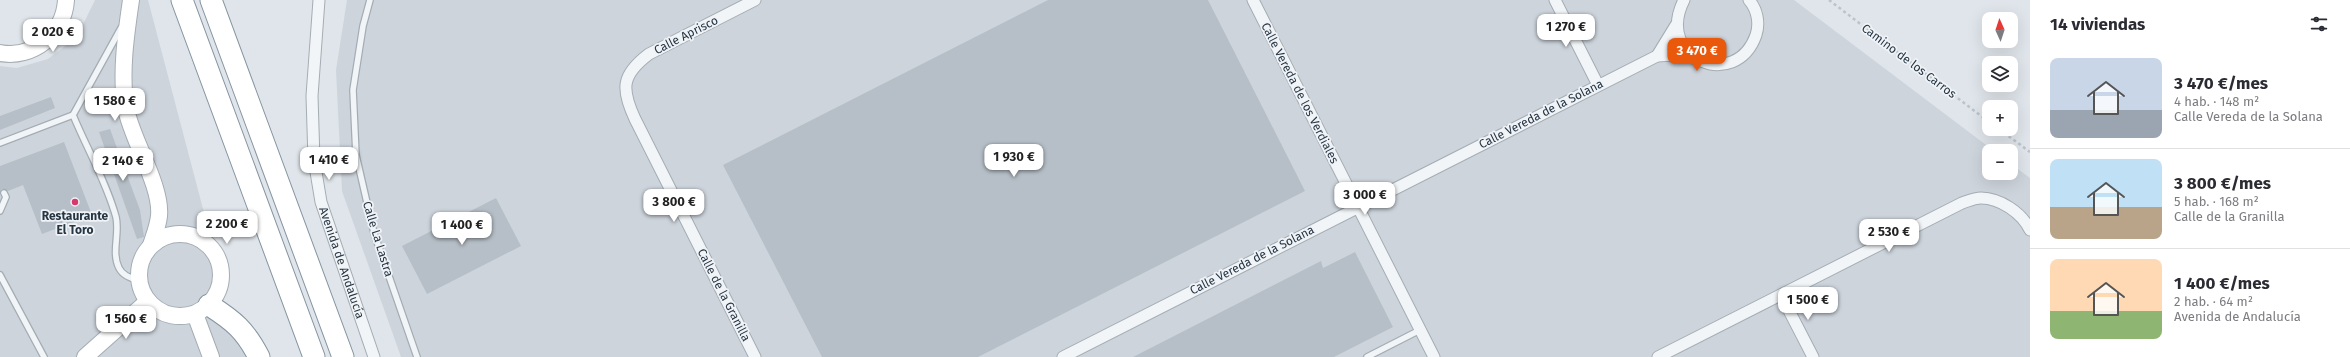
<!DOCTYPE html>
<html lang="es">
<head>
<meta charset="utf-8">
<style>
	:root { --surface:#fff; --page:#f2f2f3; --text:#2b2b33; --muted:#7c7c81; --line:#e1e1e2; --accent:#ea580c }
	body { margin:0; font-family:"Fira Sans",sans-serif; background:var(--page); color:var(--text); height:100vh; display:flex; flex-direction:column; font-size:15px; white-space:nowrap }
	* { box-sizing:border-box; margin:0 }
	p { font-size:13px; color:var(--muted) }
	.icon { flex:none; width:22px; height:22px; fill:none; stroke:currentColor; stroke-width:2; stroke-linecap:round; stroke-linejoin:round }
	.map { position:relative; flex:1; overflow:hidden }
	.side { display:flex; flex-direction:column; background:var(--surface); width:320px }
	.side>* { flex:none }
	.needle { width:26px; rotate:357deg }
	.tools { position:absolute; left:1982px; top:12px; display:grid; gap:8px }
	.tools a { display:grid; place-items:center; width:36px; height:36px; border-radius:8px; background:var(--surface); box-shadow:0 4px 16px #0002; font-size:20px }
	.price { position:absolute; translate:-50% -34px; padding:0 9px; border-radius:8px; background:#fff; color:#222; font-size:13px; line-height:26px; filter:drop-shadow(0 1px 2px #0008) }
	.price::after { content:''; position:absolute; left:50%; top:24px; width:12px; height:9px; margin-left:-6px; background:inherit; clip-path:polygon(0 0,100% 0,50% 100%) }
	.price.selected { background:var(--accent); color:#fff }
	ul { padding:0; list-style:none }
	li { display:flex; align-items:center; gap:12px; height:100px; padding:0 20px }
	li+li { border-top:1px solid var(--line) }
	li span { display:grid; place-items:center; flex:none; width:112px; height:80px; border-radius:8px; color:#555 }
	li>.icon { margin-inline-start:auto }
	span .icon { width:48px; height:48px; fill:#fffc; stroke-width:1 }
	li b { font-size:17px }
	h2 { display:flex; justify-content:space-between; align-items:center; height:48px; padding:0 20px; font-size:17px }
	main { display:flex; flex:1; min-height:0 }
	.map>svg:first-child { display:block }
	.built { fill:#cdd4dc }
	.building { fill:#b6bfc7 }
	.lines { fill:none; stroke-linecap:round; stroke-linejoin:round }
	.lane-casing { stroke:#a4adb4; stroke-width:8 }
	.street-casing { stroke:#a4adb4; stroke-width:13 }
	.secondary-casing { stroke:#a4adb4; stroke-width:18 }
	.highway-casing { stroke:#8595a1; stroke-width:23 }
	.path { stroke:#bdc3c8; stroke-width:2.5; stroke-dasharray:3 3; stroke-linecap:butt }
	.lane { stroke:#f2f5f7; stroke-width:5.5 }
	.street { stroke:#f2f5f7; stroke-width:11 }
	.secondary { stroke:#fff; stroke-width:16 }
	.highway { stroke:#fff; stroke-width:21 }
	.poi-dot { fill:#d9396a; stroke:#eff3f7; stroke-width:1.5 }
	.labels { text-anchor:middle; stroke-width:3.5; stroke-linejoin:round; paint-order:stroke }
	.street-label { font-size:12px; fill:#263542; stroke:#eff3f7 }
	.poi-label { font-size:12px; font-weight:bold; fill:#263542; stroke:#eff3f7 }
</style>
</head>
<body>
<main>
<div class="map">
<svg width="2030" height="357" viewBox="0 0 2030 357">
	<rect width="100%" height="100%" fill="#dfe5ea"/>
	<g class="built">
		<path d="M95,0H148L222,281L209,305L259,357H0V66L17,68L48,59L77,37Z"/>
		<path d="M347,0H1794L1994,151H1989V173H2011V164L2030,178V357H401L342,191L336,70Z"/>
	</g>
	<g class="building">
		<path d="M1048,0H1208L1305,191L978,357H822L723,165Z"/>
		<path d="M51,97L55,108L0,130V116Z"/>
		<path d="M110,129L140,210L144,237L137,239L99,132Z"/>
		<path d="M64,142L92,215L42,234L23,185L8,191L2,189L0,192V166Z"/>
		<path d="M496,198L521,246L427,294L402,246Z"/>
		<path d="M1355,252L1393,327L1334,357H1133L1321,261L1323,268Z"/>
	</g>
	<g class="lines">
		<defs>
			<g id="lane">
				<path d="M370,0L363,26L353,90L356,155L374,233L417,357"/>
				<path d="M73,115C87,149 106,181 116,217C120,234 111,252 119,268C123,276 131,278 139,281"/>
				<path d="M0,143L73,115L121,28"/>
				<path d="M0,211L6,197L4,193"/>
				<path d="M0,275L44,357"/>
				<path d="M1367,357L1420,330"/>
			</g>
			<g id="street">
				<path id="s1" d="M319,0L312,96L314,160L321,202L374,357"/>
				<path d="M1253,0L1434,357"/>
				<path d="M1555,0L1598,85"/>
				<path d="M1684,0C1654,59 1736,92 1756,35C1760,23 1757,9 1749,0"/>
				<path d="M1676,25L1657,56L1674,55L1694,58"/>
				<path d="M1781,295L1813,357"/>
				<path d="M755,357L635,119C621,89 621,75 649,54L755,0"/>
				<path d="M1063,357L1657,56"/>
				<path d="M1658,357L1962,203C1968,201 1975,198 1981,198C2000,198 2022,213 2030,230"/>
			</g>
			<g id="secondary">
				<path d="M131,0C126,34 120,74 126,109C132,140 162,186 159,216C158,226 154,236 151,245"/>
				<path d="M0,53C33,59 64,34 66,0"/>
				<circle cx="180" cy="275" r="41"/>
				<path d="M195,314L211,357"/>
				<path d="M85,357L148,301"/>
			</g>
			<g id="highway">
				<path d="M182,0L314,357"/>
				<path d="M211,0L343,357"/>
				<path d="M209,305C234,321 245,330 259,357"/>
			</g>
		</defs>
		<use href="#lane" class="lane-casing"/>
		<use href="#street" class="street-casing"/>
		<use href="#secondary" class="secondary-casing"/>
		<use href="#highway" class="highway-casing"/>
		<g class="path">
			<path d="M1829,0L1989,122"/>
			<path d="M1999,129L2030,152"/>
		</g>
		<use href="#lane" class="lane"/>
		<use href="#street" class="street"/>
		<use href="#secondary" class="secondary"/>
		<use href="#highway" class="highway"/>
	</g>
	<circle class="poi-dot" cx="75" cy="202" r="4"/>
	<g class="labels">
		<g class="street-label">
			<text transform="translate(686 35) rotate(-27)" y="4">Calle Aprisco</text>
			<text transform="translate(1909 61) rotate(37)" y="4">Camino de los Carros</text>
			<text transform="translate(1300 93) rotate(63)" y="4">Calle Vereda de los Verdiales</text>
			<text transform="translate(1541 114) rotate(-27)" y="4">Calle Vereda de la Solana</text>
			<text transform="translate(378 239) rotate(73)" y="4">Calle La Lastra</text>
			<text transform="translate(1252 260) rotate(-27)" y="4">Calle Vereda de la Solana</text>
			<text dy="4" stroke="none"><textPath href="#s1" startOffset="267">Avenida de Andalucía</textPath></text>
			<text transform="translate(724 295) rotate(63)" y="4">Calle de la Granilla</text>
		</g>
		<g class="poi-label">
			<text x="75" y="220">Restaurante<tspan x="75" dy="14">El Toro</tspan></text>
		</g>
	</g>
</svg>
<div class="tools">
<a><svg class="needle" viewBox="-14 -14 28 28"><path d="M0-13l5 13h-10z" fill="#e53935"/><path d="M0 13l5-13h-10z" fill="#7c7c81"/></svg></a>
<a><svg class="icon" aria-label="layers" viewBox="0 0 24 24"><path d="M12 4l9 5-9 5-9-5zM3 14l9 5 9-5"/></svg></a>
<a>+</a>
<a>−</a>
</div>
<b class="price" style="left:1566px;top:48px">1 270 €</b>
<b class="price" style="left:53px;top:53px">2 020 €</b>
<b class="price selected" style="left:1697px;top:72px">3 470 €</b>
<b class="price" style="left:115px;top:122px">1 580 €</b>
<b class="price" style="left:1014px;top:178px">1 930 €</b>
<b class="price" style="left:329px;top:181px">1 410 €</b>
<b class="price" style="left:123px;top:182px">2 140 €</b>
<b class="price" style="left:1365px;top:216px">3 000 €</b>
<b class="price" style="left:674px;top:223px">3 800 €</b>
<b class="price" style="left:227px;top:245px">2 200 €</b>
<b class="price" style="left:462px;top:246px">1 400 €</b>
<b class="price" style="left:1889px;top:253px">2 530 €</b>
<b class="price" style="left:1808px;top:321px">1 500 €</b>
<b class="price" style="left:126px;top:340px">1 560 €</b>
</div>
<section class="side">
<h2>14 viviendas<svg class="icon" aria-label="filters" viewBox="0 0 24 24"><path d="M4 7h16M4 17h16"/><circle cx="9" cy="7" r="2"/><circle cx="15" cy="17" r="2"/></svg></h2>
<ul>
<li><span style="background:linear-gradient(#c9d6e8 65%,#9aa5b1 0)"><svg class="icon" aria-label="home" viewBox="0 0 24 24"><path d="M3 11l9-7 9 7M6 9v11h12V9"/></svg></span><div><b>3 470 €/mes</b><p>4 hab. · 148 m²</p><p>Calle Vereda de la Solana</p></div></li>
<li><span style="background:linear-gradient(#bfe0f5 60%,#b9a48a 0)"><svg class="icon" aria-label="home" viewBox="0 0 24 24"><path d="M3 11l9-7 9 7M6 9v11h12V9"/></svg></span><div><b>3 800 €/mes</b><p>5 hab. · 168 m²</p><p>Calle de la Granilla</p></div></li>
<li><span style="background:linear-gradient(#ffd9b3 65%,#8fb573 0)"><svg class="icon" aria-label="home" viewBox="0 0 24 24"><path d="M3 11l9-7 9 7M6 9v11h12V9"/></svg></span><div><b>1 400 €/mes</b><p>2 hab. · 64 m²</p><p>Avenida de Andalucía</p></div></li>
</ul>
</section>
</main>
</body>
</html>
